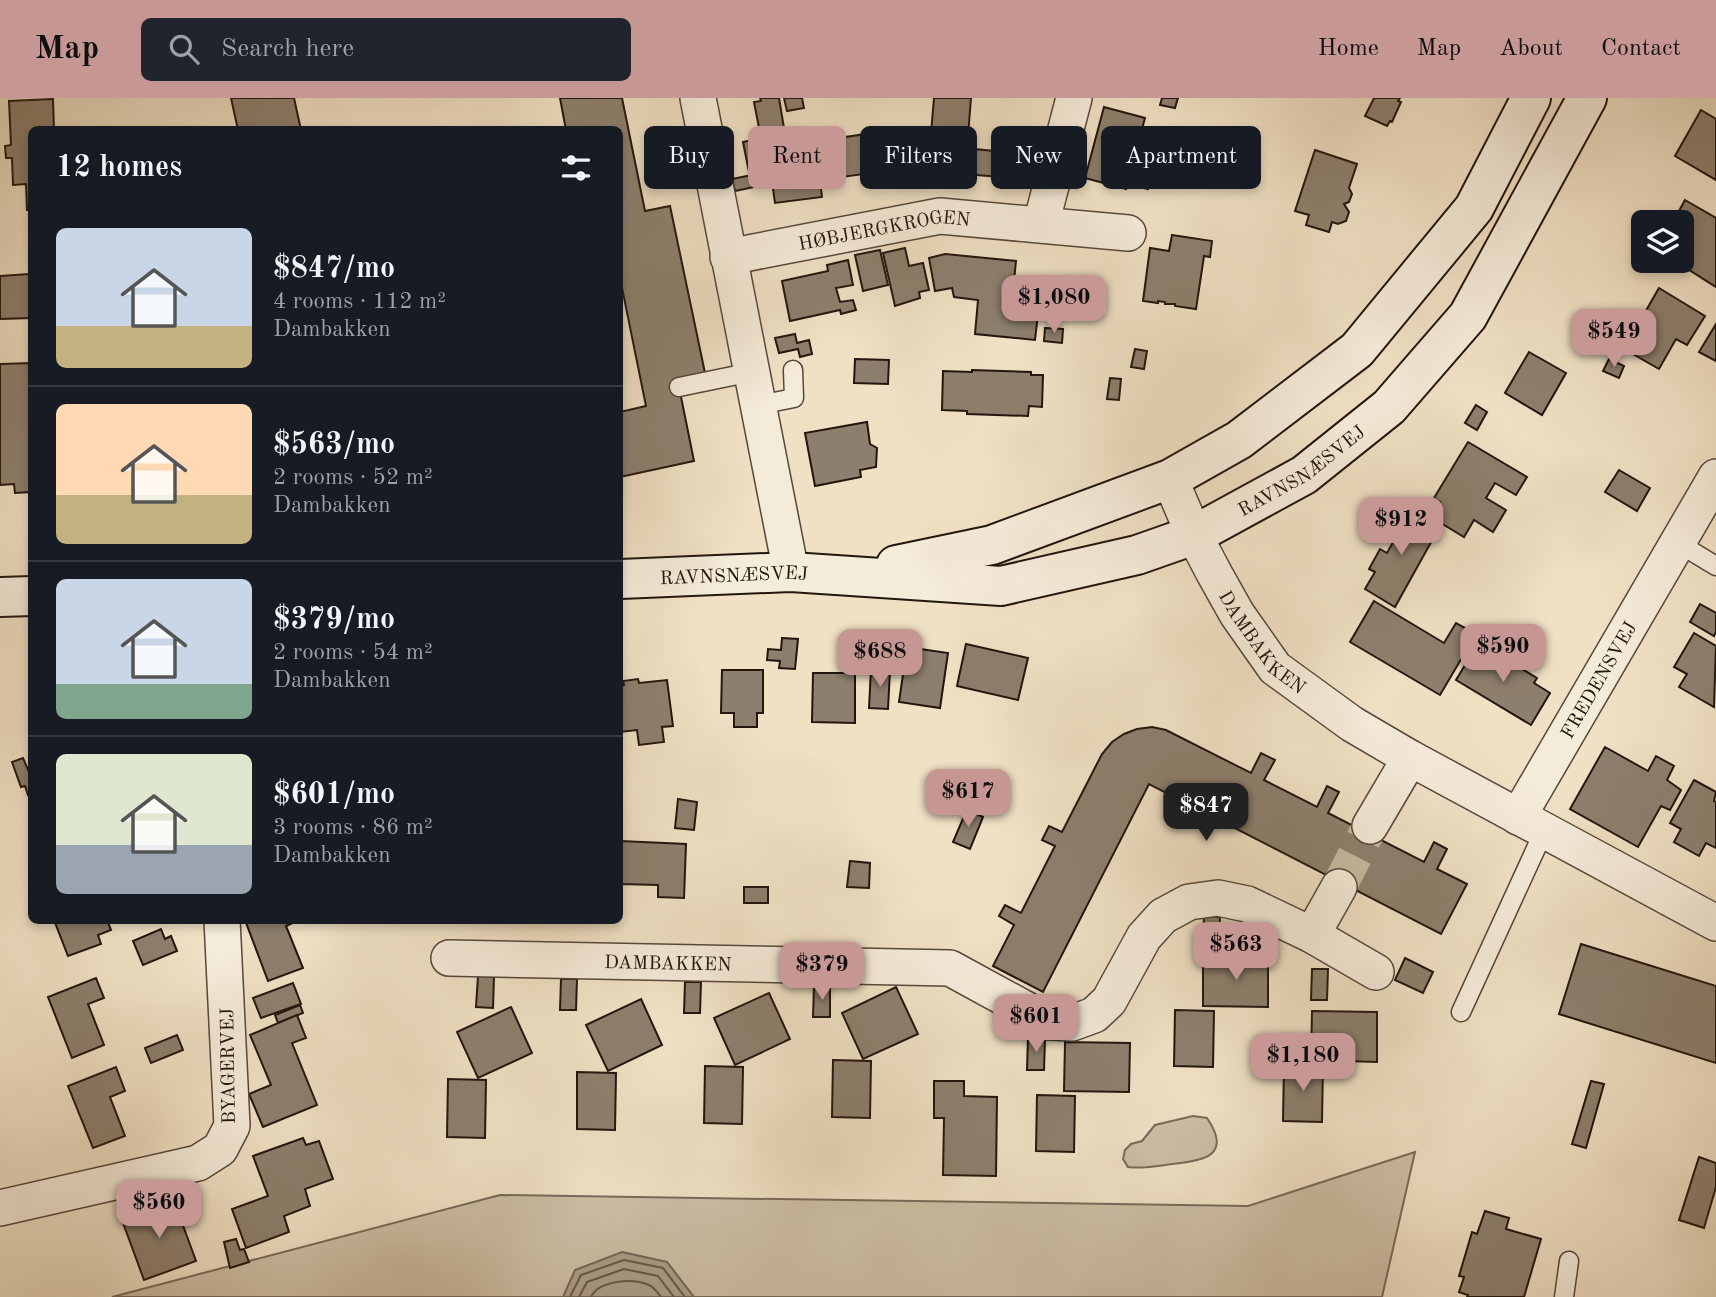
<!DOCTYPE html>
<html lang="en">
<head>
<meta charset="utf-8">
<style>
	:root { --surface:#171b24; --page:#20242c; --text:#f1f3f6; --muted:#9ea1a6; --line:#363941; --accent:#c59692 }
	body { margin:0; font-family:"Old Standard TT",serif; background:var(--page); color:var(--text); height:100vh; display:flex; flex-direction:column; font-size:26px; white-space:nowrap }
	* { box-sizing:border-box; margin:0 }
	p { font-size:23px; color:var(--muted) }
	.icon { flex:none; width:38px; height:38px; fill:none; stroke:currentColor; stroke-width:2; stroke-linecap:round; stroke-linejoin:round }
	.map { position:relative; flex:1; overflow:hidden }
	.side { position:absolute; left:28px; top:28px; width:595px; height:798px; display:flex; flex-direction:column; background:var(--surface); border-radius:10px; box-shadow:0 4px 10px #0003 }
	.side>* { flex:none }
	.top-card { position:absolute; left:644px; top:28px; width:665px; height:63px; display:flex; gap:14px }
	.controls { position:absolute; left:1631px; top:112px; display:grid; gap:14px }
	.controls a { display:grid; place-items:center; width:63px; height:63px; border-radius:10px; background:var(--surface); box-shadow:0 4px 10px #0003; font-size:35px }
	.price { position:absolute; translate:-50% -60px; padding:0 16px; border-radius:14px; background:var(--accent); color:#111; font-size:23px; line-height:46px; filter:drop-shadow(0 2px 4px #0008) }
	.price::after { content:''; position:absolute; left:50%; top:42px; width:21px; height:16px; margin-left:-10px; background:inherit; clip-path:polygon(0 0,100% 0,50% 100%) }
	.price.on { background:#222; color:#fff }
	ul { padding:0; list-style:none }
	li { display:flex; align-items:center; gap:21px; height:175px; padding:0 28px }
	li+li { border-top:2px solid var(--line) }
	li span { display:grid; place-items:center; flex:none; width:196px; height:140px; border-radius:10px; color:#555 }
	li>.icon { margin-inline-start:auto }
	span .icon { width:84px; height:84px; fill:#fffc; stroke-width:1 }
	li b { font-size:30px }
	h2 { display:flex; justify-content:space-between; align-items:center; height:84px; padding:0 28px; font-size:30px }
	.chip { padding:0 24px; border-radius:10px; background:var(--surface); box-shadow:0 4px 10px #0003; font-size:24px; line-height:63px }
	.chip.on { background:var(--accent); color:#111 }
	header { display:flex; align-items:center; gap:42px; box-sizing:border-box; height:98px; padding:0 35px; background:var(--accent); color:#111 }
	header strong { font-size:33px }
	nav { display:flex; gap:38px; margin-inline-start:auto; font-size:24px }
	.search { width:490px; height:63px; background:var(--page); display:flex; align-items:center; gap:18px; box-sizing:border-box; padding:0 24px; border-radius:10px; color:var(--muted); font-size:26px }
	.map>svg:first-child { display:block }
	.green { fill:#cdbea5; stroke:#786a5a; stroke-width:2 }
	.water { fill:#aa9b86; stroke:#746656; stroke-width:2 }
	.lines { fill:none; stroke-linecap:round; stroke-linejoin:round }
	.shore { stroke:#66584a; stroke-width:2 }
	.building { fill:#8d7f6d; stroke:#22160e; stroke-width:2 }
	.minor-tunnel { stroke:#c7b8a0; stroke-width:35; stroke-dasharray:35 18; stroke-linecap:butt }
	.service-casing { stroke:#56483c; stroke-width:21 }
	.minor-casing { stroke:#56483c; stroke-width:38 }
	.secondary-casing { stroke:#22160e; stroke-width:42 }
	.service { stroke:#f5ebd9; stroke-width:18 }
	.minor { stroke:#f5ebd9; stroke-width:35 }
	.secondary { stroke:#f5ebd9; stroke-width:38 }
	.labels { text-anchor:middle; stroke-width:5; stroke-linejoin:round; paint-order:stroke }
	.street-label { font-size:19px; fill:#22160e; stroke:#f5ebd9 }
</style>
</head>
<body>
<header>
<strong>Map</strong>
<div class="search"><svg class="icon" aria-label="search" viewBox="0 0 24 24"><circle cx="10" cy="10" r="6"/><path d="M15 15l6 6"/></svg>Search here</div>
<nav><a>Home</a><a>Map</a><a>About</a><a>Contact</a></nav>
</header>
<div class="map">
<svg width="1716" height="1199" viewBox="0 0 1716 1199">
	<rect width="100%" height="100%" fill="#f0e0c4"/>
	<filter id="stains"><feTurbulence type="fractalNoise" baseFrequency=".00286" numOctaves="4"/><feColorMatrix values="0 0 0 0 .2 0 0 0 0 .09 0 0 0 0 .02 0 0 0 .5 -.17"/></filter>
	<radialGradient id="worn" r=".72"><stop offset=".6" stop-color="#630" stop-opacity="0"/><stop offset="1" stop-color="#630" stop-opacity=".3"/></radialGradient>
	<g class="green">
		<path d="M1193,1018L1207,1020C1233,1058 1203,1063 1172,1066C1157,1068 1143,1071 1128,1069L1123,1061L1125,1052L1131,1046L1142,1043L1155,1027Z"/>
		<path d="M1415,1054L1382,1199H112L500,1097L1248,1108Z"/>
	</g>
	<path class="water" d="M622,1154L667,1164L694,1199H563L575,1172Z"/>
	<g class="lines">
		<g class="shore">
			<path d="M570,1199L581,1177L624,1162L663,1170L685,1199"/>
			<path d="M579,1199L587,1184L624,1171L658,1178L674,1199"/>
			<path d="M591,1199C599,1182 633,1180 649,1187C654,1189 657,1194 661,1199"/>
		</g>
	</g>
	<g class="building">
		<path d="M231,0H294L301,32H238Z"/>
		<path d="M560,0H622L645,113L670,108L705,275L679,289L694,363L620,379V314L646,308L620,180V32H566Z"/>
		<path d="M760,0H779L785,36L768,39L770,50L866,36L871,75L820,82L822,99L775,105L770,69L749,74L743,44L761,40L754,4L761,3Z"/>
		<path d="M784,0H802L804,10L787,13Z"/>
		<path d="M934,0H971L968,38H965L964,50L1015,55L1011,80L942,74L944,52L934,51L935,36L931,35Z"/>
		<path d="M1162,0H1178L1175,10L1160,7Z"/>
		<path d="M1374,0H1400L1398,3L1401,4L1392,24L1390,23L1387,28L1365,18Z"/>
		<path d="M53,1L54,32H32V112H27L26,86L13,87L12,60H6L5,48L11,47L9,3Z"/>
		<path d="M1104,9L1145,20L1134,60L1155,65L1148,91L1127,86L1126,91L1085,80Z"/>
		<path d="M1701,12L1716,21V82L1675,58Z"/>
		<path d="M1315,52L1357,66L1349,90L1352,96L1349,104L1344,106L1349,114L1346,123L1338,126L1332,124L1329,134L1306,127L1309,117L1295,113Z"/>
		<path d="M752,77L754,89L735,93L732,81Z"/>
		<path d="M1685,102L1716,120V189L1675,163H1682V124H1673Z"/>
		<path d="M1172,137L1212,143L1210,159L1204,158L1196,211L1175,208V206H1165V204L1158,203V205L1143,203L1150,150L1169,153Z"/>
		<path d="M905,150L909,168L923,165L929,192L919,194L920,200L895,208L883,155Z"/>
		<path d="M880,152L888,187L863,193L855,157Z"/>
		<path d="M945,156L1016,163L1011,213L1038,216L1035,242L975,236L978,202L954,199L952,190L935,193L929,160Z"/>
		<path d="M848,162L853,187L836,190L840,204L853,202L856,212L841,216L840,212L790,223L782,183L828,173L827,167Z"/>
		<path d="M29,176V179H32L31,220L0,221V178Z"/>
		<path d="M1659,190L1705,218L1687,247L1676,241L1659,271L1624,251Z"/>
		<path d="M1716,226V263L1699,254Z"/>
		<path d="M1045,230L1063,231L1062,245L1044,243Z"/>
		<path d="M795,236L797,245L809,242L812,256L800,259L798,251L779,255L775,240Z"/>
		<path d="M1135,251L1147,253L1144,271L1131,269Z"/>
		<path d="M1529,254L1566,275L1542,317L1505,295Z"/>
		<path d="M855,261L889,262L888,286L854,285Z"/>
		<path d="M1609,261L1624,268L1619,280L1603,273Z"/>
		<path d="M32,265L31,394L15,395L14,386L0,387V266Z"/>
		<path d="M972,272L1031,274V277H1043L1042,309L1029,308L1028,318L967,316V313L942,312L943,273L972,274Z"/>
		<path d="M1110,280L1121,281L1119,302L1107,301Z"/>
		<path d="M1476,307L1487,314L1477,332L1465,325Z"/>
		<path d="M867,324L870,346L877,350L876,369L860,372L861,379L815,388L805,335Z"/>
		<path d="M1468,344L1527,379L1516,397L1495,385L1486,400L1506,412L1493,434L1474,422L1464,439L1431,419L1440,404L1434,400Z"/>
		<path d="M1619,372L1650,390L1637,413L1605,394Z"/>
		<path d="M1402,409L1439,430L1395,509L1365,491L1375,474L1369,471L1380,451L1387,455L1397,437L1389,433Z"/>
		<path d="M1374,503L1444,545L1456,525L1476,536L1440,597L1350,544Z"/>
		<path d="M1700,506L1716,515V534L1714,538L1690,524Z"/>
		<path d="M1694,535L1716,548L1714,609L1679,589L1687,576L1674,569Z"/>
		<path d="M782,540L798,541L795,571L779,570L780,563L767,562L768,551L781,552Z"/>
		<path d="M1479,544L1501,557L1497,564L1510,573L1514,566L1537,580L1534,585L1550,595L1531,627L1456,582Z"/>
		<path d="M966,546L1028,560L1018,602L957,588Z"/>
		<path d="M907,549L948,555L940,610L899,604Z"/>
		<path d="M871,571L890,572L888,611L869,610Z"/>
		<path d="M722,572H763V615H757V629H734V615H721Z"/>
		<path d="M813,575H855V625L812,624Z"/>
		<path d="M638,581L639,585L667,582L673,628L662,629L664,644L639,647L637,632L620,634V588L624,587L623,583Z"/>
		<path d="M1152,629L1166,632L1251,675L1261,655L1275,662L1264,682L1317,709L1327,688L1339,694L1328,715L1424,764L1434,744L1447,751L1437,771L1467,786L1441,836L1149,686L1043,894L993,868L1014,827L999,818L1005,807L1021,815L1055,748L1042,742L1049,728L1062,734L1102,656L1112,644L1124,636L1137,631Z"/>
		<path d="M1605,649L1648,673L1656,658L1674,668L1667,682L1681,692L1670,712L1661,708L1638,749L1570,711Z"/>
		<path d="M23,660L29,674H32V695L28,697L25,688L21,689L12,664Z"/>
		<path d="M1694,682L1716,694L1714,703L1716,704V750L1706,745L1699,758L1674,744L1681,731L1670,725Z"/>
		<path d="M678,701L697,704L694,732L675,730Z"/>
		<path d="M967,711L983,719L970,751L953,744Z"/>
		<path d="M620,743L686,746L684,800L658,799V787L621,786L620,796Z"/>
		<path d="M850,763L870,765L869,790L847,789Z"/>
		<rect x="744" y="789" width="24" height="16"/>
		<path d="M1204,818L1220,819L1219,850L1203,849Z"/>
		<path d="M54,822H107L111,832L98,837L101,846L68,858Z"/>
		<path d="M245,822H299L286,828L303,870L268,883Z"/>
		<path d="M161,831L165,841L171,838L177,853L143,867L133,843Z"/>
		<path d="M1581,846L1716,888V965L1559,916Z"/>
		<path d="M1203,859L1268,860V909L1203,908Z"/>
		<path d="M1405,860L1433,874L1423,895L1395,882Z"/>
		<path d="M1312,871H1328L1327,902H1311Z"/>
		<path d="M478,878L494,879L493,910L476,909Z"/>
		<path d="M96,880L104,900L88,906L104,947L72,960L48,899Z"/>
		<path d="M561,881H577L576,912H560Z"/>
		<path d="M685,884H701L700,915H684Z"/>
		<path d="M293,885L301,906L261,920L253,900Z"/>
		<path d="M814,888L830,889V919H813Z"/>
		<path d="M896,889L918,936L863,961L842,915Z"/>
		<path d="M769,895L790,941L735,967L714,920Z"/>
		<path d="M641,901L662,947L608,973L586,927Z"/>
		<path d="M300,907L303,915L278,925L275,917Z"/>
		<path d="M511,909L532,955L478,980L457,934Z"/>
		<path d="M1175,912L1214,913L1213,969L1174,968Z"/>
		<path d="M1312,913L1377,914V964L1311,962Z"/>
		<path d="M297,917L306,940L292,945L317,1007L263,1029L249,996L271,987L250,937Z"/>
		<path d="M177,937L183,952L151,965L145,950Z"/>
		<path d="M1028,940L1045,941L1044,972H1027Z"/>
		<path d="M1065,944L1130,945L1129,994L1064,993Z"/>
		<path d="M833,962L871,963L870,1020L832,1019Z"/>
		<path d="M1284,966L1323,967L1322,1024L1283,1023Z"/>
		<path d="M705,968L743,969L742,1026L704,1025Z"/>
		<path d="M116,969L125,993L110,999L125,1038L93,1050L68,988Z"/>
		<path d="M577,974L616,975L615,1032L577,1031Z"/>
		<path d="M448,981L486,982L485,1040L447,1039Z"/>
		<path d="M934,983H964V998L997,999L996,1078L943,1077L944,1020H934Z"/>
		<path d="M1591,983L1604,986L1586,1050L1572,1046Z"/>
		<path d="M1037,997L1075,998L1074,1054L1036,1053Z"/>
		<path d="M303,1040L306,1047L319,1043L333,1081L305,1091L310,1108L284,1118L289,1134L246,1150L232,1111L268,1098L253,1058Z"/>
		<path d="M1699,1059L1716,1065V1089L1704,1130L1679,1122Z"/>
		<path d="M174,1103L196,1163L144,1182L122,1122Z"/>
		<path d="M1485,1113L1509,1120L1506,1131L1541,1141L1524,1199H1467L1468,1197L1459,1194L1464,1179L1459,1178L1472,1134L1477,1136Z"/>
		<path d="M236,1141L240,1152L244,1151L249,1164L230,1170L224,1144Z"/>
	</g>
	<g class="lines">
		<path class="minor-tunnel" d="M1339,789L1370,728"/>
		<defs>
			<g id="service">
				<path d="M679,289L752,274"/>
				<path d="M759,307L794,300L793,272"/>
				<path d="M1678,445L1716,468"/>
				<path d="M1461,914L1544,733"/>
				<path d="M1564,1199L1569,1163"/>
			</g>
			<g id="minor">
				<path d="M698,0L791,474"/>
				<path d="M1041,126L1074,0"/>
				<path id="s1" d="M728,159L940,118L1128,135"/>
				<path id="s2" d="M1170,381L1194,437L1214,475L1237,516L1275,570L1352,626L1410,660L1716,825"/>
				<path id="s3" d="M1518,719L1716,379"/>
				<path d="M1370,728L1410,660"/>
				<path d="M1312,837L1339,789"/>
				<path id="s4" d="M449,860L950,870L1049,924L1072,925L1094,917L1109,903L1144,839L1163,818L1189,804L1218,800L1247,806L1312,837L1376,874"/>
				<path d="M0,1110L198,1065L220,1051L232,1028L222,822"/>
			</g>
			<g id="secondary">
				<path d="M896,467L992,447L1170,381L1239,342L1357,252L1474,110L1531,0"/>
				<path id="s5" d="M620,481L791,474L1001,488L1137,457L1194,437L1304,377L1389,309L1468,218L1587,0"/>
				<path d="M0,499L32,498"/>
			</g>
		</defs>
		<use href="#service" class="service-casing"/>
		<use href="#minor" class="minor-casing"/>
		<use href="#secondary" class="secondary-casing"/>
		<use href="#service" class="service"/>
		<use href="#minor" class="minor"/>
		<use href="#secondary" class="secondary"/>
	</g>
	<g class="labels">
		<g class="street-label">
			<text dy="7" stroke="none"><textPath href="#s1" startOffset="159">HØBJERGKROGEN</textPath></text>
			<text dy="7" stroke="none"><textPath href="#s5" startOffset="707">RAVNSNÆSVEJ</textPath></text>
			<text dy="7" stroke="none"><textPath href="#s5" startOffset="114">RAVNSNÆSVEJ</textPath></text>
			<text dy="7" stroke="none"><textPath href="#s2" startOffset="189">DAMBAKKEN</textPath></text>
			<text dy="7" stroke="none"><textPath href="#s3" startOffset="159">FREDENSVEJ</textPath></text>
			<text dy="7" stroke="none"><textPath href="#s4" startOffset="219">DAMBAKKEN</textPath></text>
			<text transform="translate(227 968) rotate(-91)" y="7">BYAGERVEJ</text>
		</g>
	</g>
	<rect width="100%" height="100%" filter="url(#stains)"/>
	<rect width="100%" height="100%" fill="url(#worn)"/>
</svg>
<div class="controls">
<a><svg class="icon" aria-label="layers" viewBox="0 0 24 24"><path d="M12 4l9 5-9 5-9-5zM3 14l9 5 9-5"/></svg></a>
</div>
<b class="price" style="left:1054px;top:237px">$1,080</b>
<b class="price" style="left:1614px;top:271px">$549</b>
<b class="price" style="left:1401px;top:459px">$912</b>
<b class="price" style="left:1503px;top:586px">$590</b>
<b class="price" style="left:880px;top:591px">$688</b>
<b class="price" style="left:968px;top:731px">$617</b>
<b class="price on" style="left:1206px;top:745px">$847</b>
<b class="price" style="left:1236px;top:884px">$563</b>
<b class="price" style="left:822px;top:904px">$379</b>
<b class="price" style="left:1036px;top:956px">$601</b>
<b class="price" style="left:1303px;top:995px">$1,180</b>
<b class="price" style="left:159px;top:1142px">$560</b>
<div class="top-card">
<a class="chip">Buy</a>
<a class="chip on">Rent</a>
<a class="chip">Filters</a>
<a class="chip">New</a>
<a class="chip">Apartment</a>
</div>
<section class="side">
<h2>12 homes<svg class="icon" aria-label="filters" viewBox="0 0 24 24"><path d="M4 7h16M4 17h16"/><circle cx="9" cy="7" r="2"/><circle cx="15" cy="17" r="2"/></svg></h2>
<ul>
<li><span style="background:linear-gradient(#c9d6e8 70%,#c2b280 0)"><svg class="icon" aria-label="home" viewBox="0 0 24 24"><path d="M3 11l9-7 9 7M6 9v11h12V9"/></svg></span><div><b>$847/mo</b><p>4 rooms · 112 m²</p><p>Dambakken</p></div></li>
<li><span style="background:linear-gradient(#ffd9b3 65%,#c2b280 0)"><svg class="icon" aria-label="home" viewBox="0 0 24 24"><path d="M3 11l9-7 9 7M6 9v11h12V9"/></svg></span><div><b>$563/mo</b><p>2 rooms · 52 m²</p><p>Dambakken</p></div></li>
<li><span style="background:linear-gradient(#c9d6e8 75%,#7fa58c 0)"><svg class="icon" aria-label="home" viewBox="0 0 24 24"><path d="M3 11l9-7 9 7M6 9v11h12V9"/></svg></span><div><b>$379/mo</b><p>2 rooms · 54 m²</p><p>Dambakken</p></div></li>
<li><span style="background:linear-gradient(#dfe7d0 65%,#9aa5b1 0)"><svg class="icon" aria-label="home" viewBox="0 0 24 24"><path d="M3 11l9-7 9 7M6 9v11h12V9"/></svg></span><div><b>$601/mo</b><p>3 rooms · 86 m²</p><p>Dambakken</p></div></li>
</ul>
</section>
</div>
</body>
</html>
